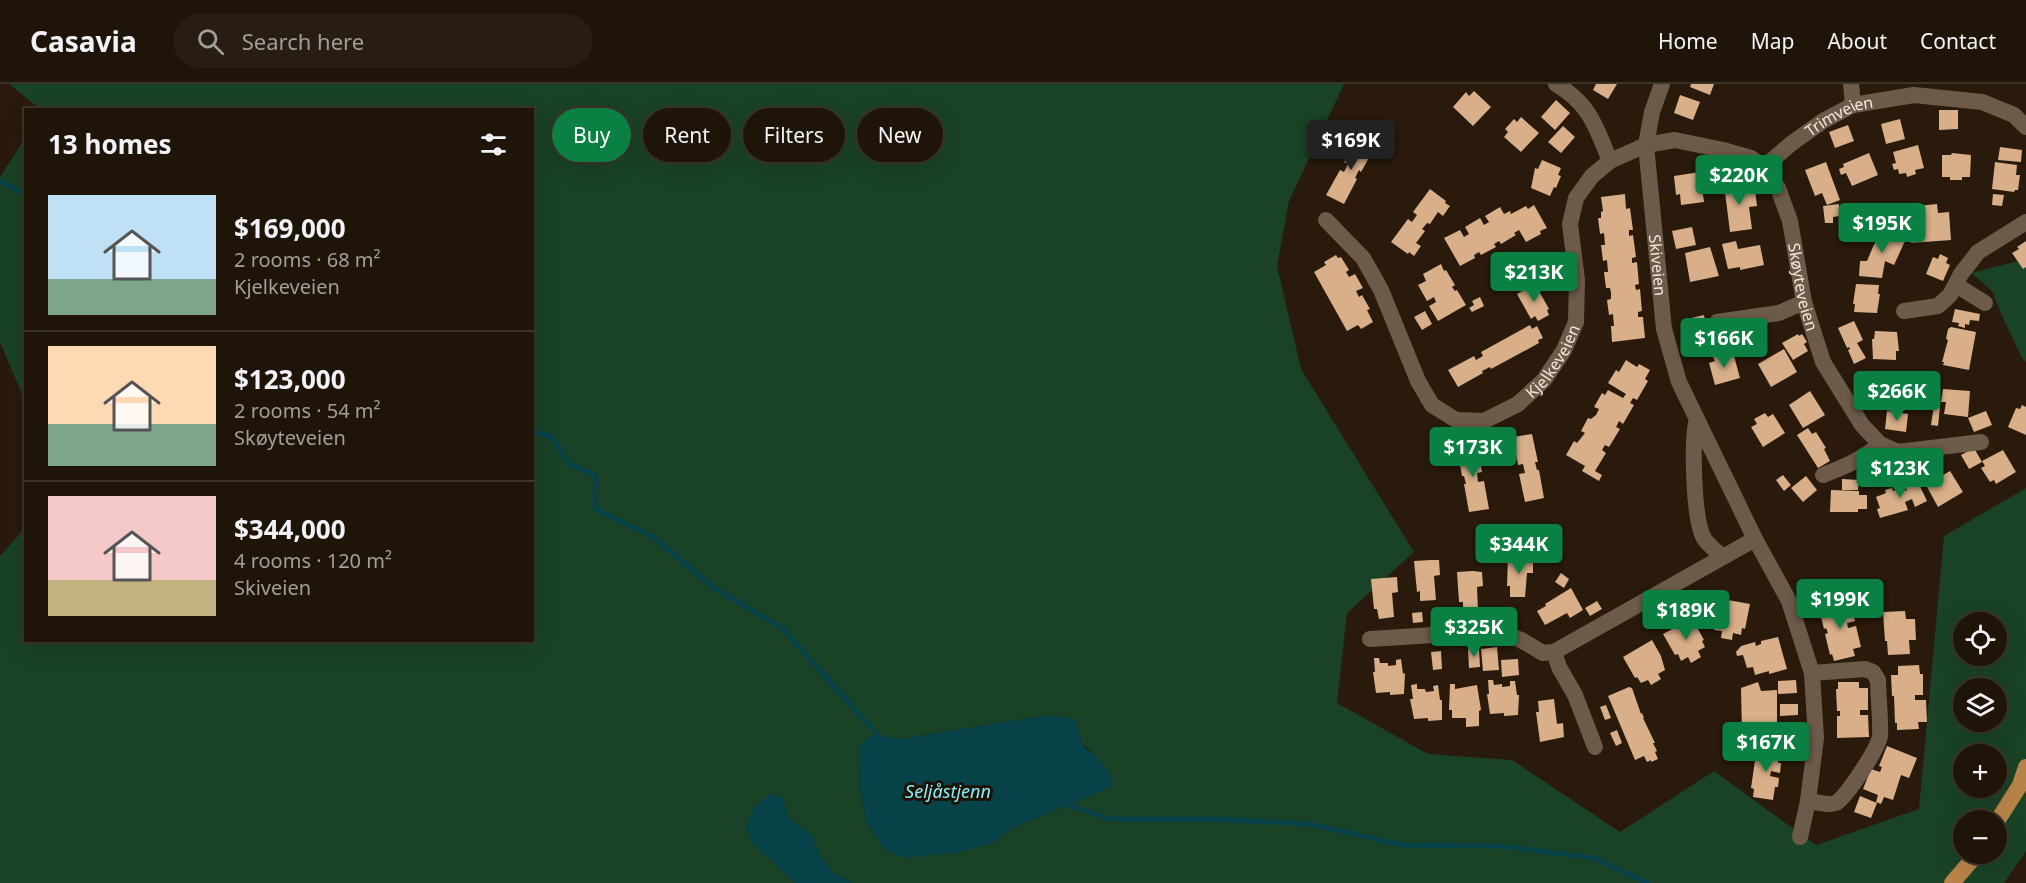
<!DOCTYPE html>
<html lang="en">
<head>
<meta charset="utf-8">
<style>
	:root { --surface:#1f1408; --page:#271d12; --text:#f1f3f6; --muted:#a19e9c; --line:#3c3329; --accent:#0b8043 }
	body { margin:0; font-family:"Noto Sans",sans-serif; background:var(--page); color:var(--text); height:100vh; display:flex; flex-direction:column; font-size:22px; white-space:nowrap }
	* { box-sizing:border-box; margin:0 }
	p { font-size:20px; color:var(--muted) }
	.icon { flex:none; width:33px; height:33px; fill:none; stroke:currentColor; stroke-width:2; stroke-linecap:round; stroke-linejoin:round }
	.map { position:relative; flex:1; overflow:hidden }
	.side { position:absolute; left:24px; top:24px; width:510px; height:534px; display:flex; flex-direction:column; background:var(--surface); border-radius:0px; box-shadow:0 6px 24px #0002,0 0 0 2px var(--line) }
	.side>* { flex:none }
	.hud { position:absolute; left:552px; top:24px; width:570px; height:54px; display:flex; gap:12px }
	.tools { position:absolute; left:1953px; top:528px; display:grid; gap:12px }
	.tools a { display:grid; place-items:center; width:54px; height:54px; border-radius:50%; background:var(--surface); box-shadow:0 6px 24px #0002,0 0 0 2px var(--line); font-size:30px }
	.price { position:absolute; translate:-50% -51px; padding:0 14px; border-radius:6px; background:var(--accent); color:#fff; font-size:20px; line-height:39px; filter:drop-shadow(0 2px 3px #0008) }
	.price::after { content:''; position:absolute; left:50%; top:36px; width:18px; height:14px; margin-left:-9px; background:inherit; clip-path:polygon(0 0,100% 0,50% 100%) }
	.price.on { background:#222; color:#fff }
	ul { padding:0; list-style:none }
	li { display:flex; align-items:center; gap:18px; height:150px; padding:0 24px }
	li+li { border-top:2px solid var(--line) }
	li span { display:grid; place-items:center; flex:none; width:168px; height:120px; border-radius:0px; color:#555 }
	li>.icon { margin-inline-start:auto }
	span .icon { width:72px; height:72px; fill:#fffc; stroke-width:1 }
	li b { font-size:26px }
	h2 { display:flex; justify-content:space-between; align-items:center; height:72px; padding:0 24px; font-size:26px }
	.chip { padding:0 21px; border-radius:27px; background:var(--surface); box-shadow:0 6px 24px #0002,0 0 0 2px var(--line); font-size:21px; line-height:54px }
	.chip.on { background:var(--accent); color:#fff }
	header { display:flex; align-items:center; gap:36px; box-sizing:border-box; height:84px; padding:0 30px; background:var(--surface); border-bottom:2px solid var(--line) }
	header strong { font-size:28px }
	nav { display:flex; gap:33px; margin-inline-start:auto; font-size:21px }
	.search { width:420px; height:54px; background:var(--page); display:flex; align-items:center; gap:15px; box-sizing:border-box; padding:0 21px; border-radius:33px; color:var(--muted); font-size:22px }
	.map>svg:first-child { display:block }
	.green { fill:#1a4226; fill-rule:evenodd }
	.water { fill:#074249 }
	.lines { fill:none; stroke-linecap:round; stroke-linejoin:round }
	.stream { stroke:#074249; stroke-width:5 }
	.building { fill:#d8af89 }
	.minor { stroke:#6d5b4a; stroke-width:16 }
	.primary { stroke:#b98449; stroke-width:16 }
	.labels { text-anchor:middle; stroke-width:6; stroke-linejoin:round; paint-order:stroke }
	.street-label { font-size:16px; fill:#f2e7dd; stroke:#1f1103 }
	.water-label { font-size:18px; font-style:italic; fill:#84eefd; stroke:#1f1103 }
</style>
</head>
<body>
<header>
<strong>Casavia</strong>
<div class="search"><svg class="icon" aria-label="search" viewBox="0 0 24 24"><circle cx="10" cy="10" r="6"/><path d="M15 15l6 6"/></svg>Search here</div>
<nav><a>Home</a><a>Map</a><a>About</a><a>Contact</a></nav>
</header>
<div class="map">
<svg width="2026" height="799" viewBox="0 0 2026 799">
	<rect width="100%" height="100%" fill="#291a0b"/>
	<g class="green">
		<path d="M9,0H1344L1289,117L1277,182L1301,285L1414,468L1347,529L1337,619L1428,670L1512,676L1620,748L1714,687L1816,761L1919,725L1944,452L2026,404V767L2004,799H854L833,789L819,769L812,751L788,733L783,714L752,759L795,799H0V472L25,444L26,556H532V26L40,25ZM1964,538H1996V572H1964ZM1964,604H1996V638H1964ZM1050,631L1093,669L1112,703L1013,744L993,759L885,766L866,737L859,699L875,648L883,652L898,655ZM1964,670H1996V704H1964ZM1964,736H1996V770H1964Z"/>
		<path d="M25,54V317L0,258V93Z"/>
		<path d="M2026,175V278L2022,274L2004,236L1992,207L1971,189Z"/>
	</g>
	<g class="water">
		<path d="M1050,631L1074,635L1084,663L1093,669L1111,690L1112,703L1013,744L993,759L961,768L906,774L885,766L866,737L859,699L860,662L875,648L883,652L898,655Z"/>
		<path d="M772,709L783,714L788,733L812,751L819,769L833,789L854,799H795L752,759L746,743L754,722Z"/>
	</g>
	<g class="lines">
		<g class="stream">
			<path d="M0,97L26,111"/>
			<path d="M532,347L552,353L568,379L596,392L595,425L652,452L713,503L782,544L875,648"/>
			<path d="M1069,721L1110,735H1214L1310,740L1402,761L1501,762L1594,774L1647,799"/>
		</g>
	</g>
	<g class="building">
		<path d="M1596,0H1617L1608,15L1593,6Z"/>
		<path d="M1691,0H1714L1710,11L1690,3Z"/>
		<path d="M1474,7L1491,23L1473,42L1453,23L1466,8L1469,12Z"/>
		<path d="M1680,11L1700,18L1693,36L1674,29Z"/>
		<path d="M1556,16L1570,29L1555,46L1541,33Z"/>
		<path d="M1939,26H1958V45L1939,46Z"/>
		<path d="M1521,33L1539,49L1521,68L1504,53L1508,48L1505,45L1514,35L1517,38Z"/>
		<path d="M1900,35L1905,55L1886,60L1881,40Z"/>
		<path d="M1848,41L1854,57L1835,64L1829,48Z"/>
		<path d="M1563,42L1575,53L1561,69L1548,58Z"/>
		<path d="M1357,53L1375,63L1361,88L1359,86L1355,94L1357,95L1344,120L1326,111L1340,86L1344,88L1348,80L1344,78Z"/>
		<path d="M1918,61L1924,84L1915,86L1916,90L1907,93L1906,89L1899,90L1898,85L1894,86L1892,80L1896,79L1893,68Z"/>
		<path d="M2000,63L2022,66L2021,78L1998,76Z"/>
		<path d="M1869,69L1878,91L1852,102L1846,89L1841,91L1839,85L1844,83L1843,80Z"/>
		<path d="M1952,69L1971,71L1970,93H1962V96H1950V93H1942V71H1951Z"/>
		<path d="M1542,76L1561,84L1558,91L1561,92L1556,104L1554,103L1550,112L1531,104L1535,84L1538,85Z"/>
		<path d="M1826,78L1840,116L1827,121L1822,109L1815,112L1805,86Z"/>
		<path d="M1995,78L2017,81L2016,91H2020L2018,106H2015L2014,108L1992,105Z"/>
		<path d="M1700,88L1704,118L1681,121L1680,110L1676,111L1674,92Z"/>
		<path d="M1745,97L1747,107L1755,106L1757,122L1749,123L1752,145L1730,148L1724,100Z"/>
		<path d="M1430,105L1446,117L1445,119L1450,122L1443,132L1438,128L1430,140L1427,139L1422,145L1425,147L1416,159L1421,162L1414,172L1409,168L1408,170L1391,158L1408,135L1412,138L1417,131L1413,128Z"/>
		<path d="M1625,110L1626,125L1630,124L1633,146H1629V152L1633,151L1636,173L1632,174V179L1637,178L1639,200L1635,201L1636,206L1640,205L1642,227L1638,228V233H1643L1645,254L1612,258L1611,242H1614L1613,230L1609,231L1607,216L1611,215V209L1610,204H1606L1604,188H1608L1607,176L1603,177L1601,161H1605L1604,149L1600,150L1598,134H1601V128L1603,127L1601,113Z"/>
		<path d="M1993,110L2004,111L2002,122L1992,121Z"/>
		<path d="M1839,120V132L1833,133V139H1825L1823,122Z"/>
		<path d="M1937,120L1938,129L1949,128L1951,156L1911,159L1907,123Z"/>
		<path d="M1534,121L1547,144L1540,147L1541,150L1526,158L1519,146L1514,149L1516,151L1501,160L1499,157L1494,160L1496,163L1481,171L1479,168L1474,171L1475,174L1460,182L1444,154L1460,146L1464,153L1469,150L1465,143L1480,134L1484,141L1489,138L1485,132L1500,123L1504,130L1510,127L1511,130L1526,122L1528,125Z"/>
		<path d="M1906,127L1907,136L1894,137L1893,129Z"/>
		<path d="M1692,143L1696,161L1676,165L1672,147Z"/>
		<path d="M1881,144L1902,153L1901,155L1905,157L1894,181L1885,177L1882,194L1859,192L1860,177H1867Z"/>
		<path d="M1736,157L1738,165L1760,161L1764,181L1740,186V183L1728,185L1722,160Z"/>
		<path d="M2026,157V183L2023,185L2012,169L2019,165L2017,163Z"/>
		<path d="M1710,163L1719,192L1690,198L1685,169Z"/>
		<path d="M1940,170L1948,174L1946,179L1950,181L1943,197L1926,190L1933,173L1938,175Z"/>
		<path d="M1336,171L1338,174L1341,173L1349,186L1346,188L1349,193L1355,190L1363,204L1356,207L1359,213L1362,211L1370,225L1367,226L1373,238L1361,245L1358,241L1347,247L1314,188L1326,181L1324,178Z"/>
		<path d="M1441,180L1444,187L1446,186L1455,201L1452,203L1455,207L1457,206L1466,221L1438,237L1429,222L1436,218L1434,213L1427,217L1418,201L1426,197L1423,190Z"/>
		<path d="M1535,200L1549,225L1547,226L1549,231L1538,237L1535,232L1531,235L1517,210Z"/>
		<path d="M1856,200L1879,201L1878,210H1880L1877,229L1854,228L1855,220H1853Z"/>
		<path d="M1480,213L1484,222L1472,228L1469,224L1474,221L1472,217Z"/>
		<path d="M1955,225L1980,230L1979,237L1970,236L1969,241L1965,240V244L1958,242L1959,239L1952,238Z"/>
		<path d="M1425,227L1432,240L1422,246L1414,233Z"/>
		<path d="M1704,231L1707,248L1691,252L1687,235Z"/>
		<path d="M1854,237L1863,256L1857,259L1866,274L1854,280L1848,266L1850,265L1849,263L1847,264L1838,244Z"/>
		<path d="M1530,241L1532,245L1537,242L1543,254L1538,256L1539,259L1491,285L1490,283L1482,287L1483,289L1458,303L1448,286L1474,272L1476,276L1483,272L1481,268Z"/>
		<path d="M1951,243L1976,248L1969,286L1943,281L1944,278H1942L1948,256L1946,255L1948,245Z"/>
		<path d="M1875,247L1897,248L1899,267H1896V276L1873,275L1872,255H1874Z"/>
		<path d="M1798,250L1799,252L1802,250L1807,258L1804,260L1808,267L1793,276L1782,259Z"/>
		<path d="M1784,265L1797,288L1771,303L1758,280Z"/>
		<path d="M1726,269L1727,274L1734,272L1740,294L1715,301L1709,279L1715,277L1713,273Z"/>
		<path d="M1626,276L1637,283L1639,280L1650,286L1645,295L1648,297L1637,316L1633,314L1630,319L1634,321L1623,340L1619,337L1616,343L1620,345L1609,363L1605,361L1602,366L1606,369L1595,387L1602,391L1599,397L1582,387L1585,382L1566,371L1574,357L1577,359L1585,349L1581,347L1588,334L1591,335L1596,331L1599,325L1594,323L1602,309L1605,311L1608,306L1623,314L1626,310L1608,299L1616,286L1619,288Z"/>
		<path d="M1876,300L1904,302L1901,328L1878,325L1879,319H1874Z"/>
		<path d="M1943,305L1970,307L1968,333L1944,330L1946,318H1941Z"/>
		<path d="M1810,307L1825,331L1803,344L1789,321Z"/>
		<path d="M1934,321L1940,322L1938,342L1931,341Z"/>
		<path d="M2022,321L2026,323V351L2008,343L2016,324L2020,325Z"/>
		<path d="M1887,327L1908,330L1906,348L1885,345Z"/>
		<path d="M1986,327L1992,341L1974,348L1968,334Z"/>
		<path d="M1765,329L1768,333L1773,330L1785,349L1763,363L1751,343L1757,340L1754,335Z"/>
		<path d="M1808,344L1812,350L1816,348L1826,364L1824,365L1830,377L1818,384L1797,351Z"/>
		<path d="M1532,350L1538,378H1535L1537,386H1539L1544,414L1525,418L1519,390L1525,389L1523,380L1518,381L1513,353Z"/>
		<path d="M1477,360L1482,388L1477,389L1478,398L1484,397L1489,425L1469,428L1464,400H1466L1464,392H1462L1457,364Z"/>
		<path d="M1974,364L1982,378L1969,385L1961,371Z"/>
		<path d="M2003,366L2016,388L1996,400L1994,396L1990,398L1981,384L1985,382L1982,377Z"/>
		<path d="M1925,373L1936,391L1920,400L1910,382Z"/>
		<path d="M1950,387L1963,408L1938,423L1926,401Z"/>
		<path d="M1783,391L1791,401L1784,407L1776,396Z"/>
		<path d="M1806,392L1817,406L1803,418L1791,404Z"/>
		<path d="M1916,394L1927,417L1915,423L1912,415L1905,418L1908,426L1880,434L1877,425L1880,424L1876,413L1886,409L1885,406L1892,404L1893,407L1901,404L1902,408L1907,406L1904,400Z"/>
		<path d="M1842,395L1859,396L1858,406H1842Z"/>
		<path d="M1831,406L1859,407V411H1867V425H1858V428H1830Z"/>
		<rect x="1499" y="448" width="12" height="22"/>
		<path d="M1508,472L1533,474V489H1527L1525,513H1510V502H1507Z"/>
		<path d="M1431,476H1439L1440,491L1434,492L1436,516L1420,517V507L1417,508L1414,477Z"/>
		<path d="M1473,487L1482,488L1483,502L1477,503L1478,527L1463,528V518H1459L1457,488Z"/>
		<path d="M1561,489L1569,495L1564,504L1555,498Z"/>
		<path d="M1397,493L1398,508L1392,509L1394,533L1379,535L1377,525H1374L1371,495Z"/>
		<path d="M1571,504L1583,526L1570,534L1567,529L1545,541L1537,527L1546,522L1545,520Z"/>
		<path d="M1717,514L1750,520L1745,545L1742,544L1741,551L1733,549L1732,556L1721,554L1722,547L1714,546L1715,539L1712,538Z"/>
		<path d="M1850,516L1855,537L1847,539L1848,544L1856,542L1861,563L1853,565L1855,572L1834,577L1832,570L1830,571L1825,550L1828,549L1826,544L1824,545L1819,524Z"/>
		<path d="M1597,517L1602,525L1590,532L1585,524Z"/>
		<path d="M1905,527L1906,535H1915L1916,556H1909L1910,570L1888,571L1887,557H1885L1883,528Z"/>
		<path d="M1422,528L1423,538L1413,539L1412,529Z"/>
		<path d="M1692,534L1704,556L1702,557L1705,563L1698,567L1701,573L1691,579L1688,573L1681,577L1678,570L1675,571L1663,550Z"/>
		<path d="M1778,553L1787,585L1769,590V587L1755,591L1753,583L1747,584L1743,571L1737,572L1736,568L1741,562L1755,558L1756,562L1761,560V557Z"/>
		<path d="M1652,556L1661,572L1665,586L1658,590L1661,595L1651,601L1648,596L1641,599L1637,593L1635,594L1623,573Z"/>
		<path d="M1497,563L1499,586L1483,587L1481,565Z"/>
		<path d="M1468,565H1479L1480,583L1469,584Z"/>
		<path d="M1441,567L1442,585L1433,586L1431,568Z"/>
		<path d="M1374,574H1379L1380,579H1388V582L1396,581V576L1401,575L1403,590L1405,589L1404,610L1390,611V608L1376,609L1373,588H1375Z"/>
		<path d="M1518,575L1519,591L1502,593L1501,576Z"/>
		<path d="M1919,581L1920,590H1923V611H1915V616H1926L1927,638H1918L1919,645L1897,646V639H1895L1894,612H1892L1891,591H1898V582Z"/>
		<path d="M1488,596H1493L1494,601L1502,600V603L1510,602V597H1515L1517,611H1519L1518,631L1504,632V629L1490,630L1487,610H1489Z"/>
		<path d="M1796,596L1797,609L1778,610V597Z"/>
		<path d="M1758,598L1761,607L1777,606V650H1742L1741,604Z"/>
		<path d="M1838,598H1859V604H1868V626H1860V631H1868L1869,653L1837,654V632H1840V627H1837L1836,605H1838Z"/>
		<path d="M1417,600V605H1425L1426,608L1434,607L1433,602L1438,601L1440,616H1442V636L1428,637V634L1414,635L1410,615H1413L1411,601Z"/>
		<path d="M1450,600H1455V605L1477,601L1481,626L1479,627V642L1466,643V634H1452V626H1449Z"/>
		<path d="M1629,603L1632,604L1641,630L1642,629L1644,634H1643L1655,659H1653L1657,667L1655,668L1658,675L1651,678V676L1647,678L1644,672L1635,676L1608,612Z"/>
		<path d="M1554,615L1557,640L1563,639L1564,653L1540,658L1536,628H1539L1538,617Z"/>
		<path d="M1780,620H1798V631L1780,632Z"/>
		<path d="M1606,621L1611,634L1605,636L1600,623Z"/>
		<path d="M1780,644H1799L1798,656H1780Z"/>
		<path d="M1617,646L1622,659L1616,662L1610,649Z"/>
		<path d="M1887,662L1917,674L1909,694L1901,691L1893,716L1884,713L1881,720L1876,718L1878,711L1863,705L1871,685L1880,688L1882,683L1879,682Z"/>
		<path d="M1760,663L1780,666L1778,679H1781L1780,689L1771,687L1770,692L1779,694L1778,703H1775L1773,716L1753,713L1754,705L1751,704L1756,670H1759Z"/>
		<path d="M1860,712L1877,719L1871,734L1854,728Z"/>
	</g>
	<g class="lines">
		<g class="minor">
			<path d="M1556,0C1590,20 1596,43 1610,77"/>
			<path id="s1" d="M1662,0L1652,28L1646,61L1664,245L1679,298L1755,455L1789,517L1812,589L1816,654L1808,717L1800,753"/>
			<path d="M1851,0L1853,21"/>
			<path id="s2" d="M1764,83L1792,59L1823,37L1853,21L1914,11L1982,18L2014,31L2026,43"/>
			<path id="s3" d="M1326,136L1363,174L1381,206L1418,297L1432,321L1456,336L1484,337L1518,320L1544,296L1564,266L1576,238L1577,196L1570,140L1576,114L1592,92L1610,77L1646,61L1675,56L1723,66L1751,74L1764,83L1778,104L1790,137L1804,218L1823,278L1862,341L1880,360L1898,368L1981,358"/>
			<path d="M1956,201L1985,219"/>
			<path d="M1904,227L1938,222L1950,211L1961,190L1978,168L2026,138"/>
			<path d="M1717,238L1779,229L1804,218"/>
			<path d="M1696,339C1692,361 1693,439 1705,456C1710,462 1717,468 1722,473"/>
			<path d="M1823,391C1844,383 1863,375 1880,360"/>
			<path d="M1370,555L1497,547L1521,556L1543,569L1554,568L1755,455"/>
			<path d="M1554,568L1559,583L1575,611L1595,663"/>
			<path d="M1808,717C1816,718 1829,722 1836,719C1847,712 1878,665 1880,652C1881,634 1878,614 1878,596L1873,588L1865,585L1812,589"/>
		</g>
		<g class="primary">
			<path d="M1996,739L2020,701L2026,683"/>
			<path d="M1952,799L1977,770"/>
		</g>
	</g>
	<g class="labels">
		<g class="street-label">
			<text dy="6" stroke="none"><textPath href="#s2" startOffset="92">Trimveien</textPath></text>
			<text dy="6" stroke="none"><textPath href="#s1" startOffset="184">Skiveien</textPath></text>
			<text dy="6" stroke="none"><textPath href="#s3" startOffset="878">Skøyteveien</textPath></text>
			<text dy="6" stroke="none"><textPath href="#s3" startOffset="366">Kjelkeveien</textPath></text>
		</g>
		<g class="water-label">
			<text x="948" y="714">Seljåstjenn</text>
		</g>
	</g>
</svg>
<div class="tools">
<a><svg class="icon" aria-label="locate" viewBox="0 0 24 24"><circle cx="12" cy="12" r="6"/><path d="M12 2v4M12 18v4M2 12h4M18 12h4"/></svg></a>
<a><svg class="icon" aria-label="layers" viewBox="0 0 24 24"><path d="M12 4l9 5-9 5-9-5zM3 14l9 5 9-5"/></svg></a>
<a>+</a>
<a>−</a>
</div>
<b class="price on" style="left:1351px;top:87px">$169K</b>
<b class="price" style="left:1739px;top:122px">$220K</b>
<b class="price" style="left:1882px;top:170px">$195K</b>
<b class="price" style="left:1534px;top:219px">$213K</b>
<b class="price" style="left:1724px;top:285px">$166K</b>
<b class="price" style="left:1897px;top:338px">$266K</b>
<b class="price" style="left:1473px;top:394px">$173K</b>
<b class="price" style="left:1900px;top:415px">$123K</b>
<b class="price" style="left:1519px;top:491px">$344K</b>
<b class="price" style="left:1840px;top:546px">$199K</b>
<b class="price" style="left:1686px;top:557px">$189K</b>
<b class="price" style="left:1474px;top:574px">$325K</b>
<b class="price" style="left:1766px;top:689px">$167K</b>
<div class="hud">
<a class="chip on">Buy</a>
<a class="chip">Rent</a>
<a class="chip">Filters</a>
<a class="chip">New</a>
</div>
<section class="side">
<h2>13 homes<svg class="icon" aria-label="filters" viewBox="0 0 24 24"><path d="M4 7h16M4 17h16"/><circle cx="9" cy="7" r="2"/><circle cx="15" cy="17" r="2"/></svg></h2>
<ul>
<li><span style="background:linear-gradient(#bfe0f5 70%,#7fa58c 0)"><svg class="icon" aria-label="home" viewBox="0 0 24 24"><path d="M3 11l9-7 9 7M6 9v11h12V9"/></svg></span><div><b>$169,000</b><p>2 rooms · 68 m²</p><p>Kjelkeveien</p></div></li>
<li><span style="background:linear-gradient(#ffd9b3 65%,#7fa58c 0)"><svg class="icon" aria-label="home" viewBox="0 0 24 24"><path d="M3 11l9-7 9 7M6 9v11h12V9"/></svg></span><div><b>$123,000</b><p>2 rooms · 54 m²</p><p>Skøyteveien</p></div></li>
<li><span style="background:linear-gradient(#f6c9c9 70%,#c2b280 0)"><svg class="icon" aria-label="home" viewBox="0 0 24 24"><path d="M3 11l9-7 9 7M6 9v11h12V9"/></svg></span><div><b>$344,000</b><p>4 rooms · 120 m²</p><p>Skiveien</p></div></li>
</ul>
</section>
</div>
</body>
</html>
